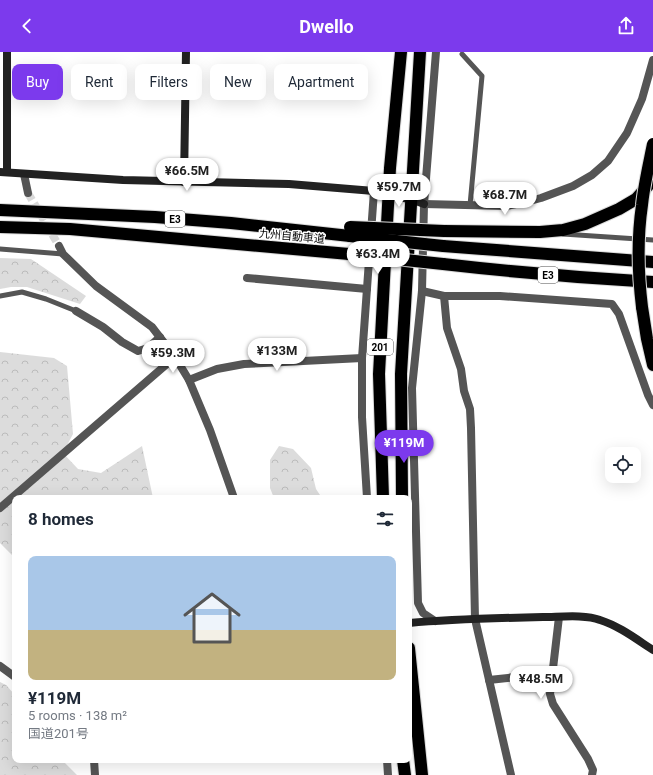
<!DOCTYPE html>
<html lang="en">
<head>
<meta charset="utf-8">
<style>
	:root { --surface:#fff; --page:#f6f6f7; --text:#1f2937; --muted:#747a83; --accent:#7c3aed }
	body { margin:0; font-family:Roboto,"Noto Sans JP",sans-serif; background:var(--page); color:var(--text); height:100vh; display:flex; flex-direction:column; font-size:15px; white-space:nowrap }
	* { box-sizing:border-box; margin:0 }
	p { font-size:13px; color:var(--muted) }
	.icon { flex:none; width:22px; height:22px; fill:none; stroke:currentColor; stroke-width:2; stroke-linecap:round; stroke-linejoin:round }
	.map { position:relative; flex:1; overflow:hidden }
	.panel { position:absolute; left:12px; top:443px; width:400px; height:268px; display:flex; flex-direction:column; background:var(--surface); border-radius:8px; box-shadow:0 4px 16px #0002 }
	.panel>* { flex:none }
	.guide { position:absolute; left:12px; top:12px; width:400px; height:36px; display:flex; gap:8px }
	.controls { position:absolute; left:605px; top:395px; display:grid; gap:8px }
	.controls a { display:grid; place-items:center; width:36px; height:36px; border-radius:8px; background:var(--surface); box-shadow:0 4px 16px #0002; font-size:20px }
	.price { position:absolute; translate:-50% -34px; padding:0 9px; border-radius:14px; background:#fff; color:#222; font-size:13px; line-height:26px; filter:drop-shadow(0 1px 2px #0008) }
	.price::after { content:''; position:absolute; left:50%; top:24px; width:12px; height:9px; margin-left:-6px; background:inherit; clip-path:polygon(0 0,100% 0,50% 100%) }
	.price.on { background:var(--accent); color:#fff }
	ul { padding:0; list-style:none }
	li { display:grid; align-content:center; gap:8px; height:212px; padding:0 16px }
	li span { display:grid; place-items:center; height:124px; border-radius:8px; color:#555 }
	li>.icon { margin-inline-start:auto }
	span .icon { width:72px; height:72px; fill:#fffc; stroke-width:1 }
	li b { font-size:17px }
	h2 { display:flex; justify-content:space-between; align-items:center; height:48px; padding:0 16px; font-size:17px }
	.tag { padding:0 14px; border-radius:8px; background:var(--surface); box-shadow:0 4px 16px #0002; font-size:14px; line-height:36px }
	.tag.on { background:var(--accent); color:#fff }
	header { display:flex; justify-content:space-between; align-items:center; height:52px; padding:0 16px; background:var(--accent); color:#fff; font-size:18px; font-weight:700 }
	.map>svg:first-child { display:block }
	.forest { fill:url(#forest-crowns) }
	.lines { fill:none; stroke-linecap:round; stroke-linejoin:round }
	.street-tunnel { stroke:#d9d9d9; stroke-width:8; stroke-dasharray:8 4; stroke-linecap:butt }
	.highway-casing { stroke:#dbdbdb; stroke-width:14 }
	.lane { stroke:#555; stroke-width:5 }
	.street { stroke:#555; stroke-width:8 }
	.secondary { stroke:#222; stroke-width:8 }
	.highway { stroke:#000; stroke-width:12 }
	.highway-bridge-casing { stroke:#dbdbdb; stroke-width:14; stroke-linecap:butt }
	.highway-bridge { stroke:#000; stroke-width:12 }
	.labels { text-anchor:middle; stroke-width:3; stroke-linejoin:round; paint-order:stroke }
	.shield { fill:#fff; stroke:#4c4c4c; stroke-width:1 }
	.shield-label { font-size:10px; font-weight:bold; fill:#000 }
	.street-label { font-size:11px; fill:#000; stroke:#fff }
</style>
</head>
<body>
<header><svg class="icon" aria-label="back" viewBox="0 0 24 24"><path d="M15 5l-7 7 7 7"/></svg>Dwello<svg class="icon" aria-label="share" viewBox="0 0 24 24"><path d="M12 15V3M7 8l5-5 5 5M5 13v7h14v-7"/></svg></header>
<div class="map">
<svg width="653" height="723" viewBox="0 0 653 723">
	<defs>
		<pattern id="forest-crowns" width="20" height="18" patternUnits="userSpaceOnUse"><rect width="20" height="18" fill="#dcdcdc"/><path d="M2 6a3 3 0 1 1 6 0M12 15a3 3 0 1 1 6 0" fill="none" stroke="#bbb"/></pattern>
	</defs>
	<rect width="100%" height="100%" fill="#fff"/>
	<g class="forest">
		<path d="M0,206L31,207L86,244L80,252L27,235H11L0,237Z"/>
		<path d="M0,300L54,306L67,314L73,382L63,401L78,417L101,421L142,394L153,446H15V506L0,491Z"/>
		<path d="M279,394L293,397L311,416L316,437L322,446H274L270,436V408Z"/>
		<path d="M0,630L6,633L15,643V708H62L77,723H0Z"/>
	</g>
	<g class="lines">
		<path class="street-tunnel" d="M28,141L59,194"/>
		<defs>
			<g id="highway">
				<path d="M0,158L155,165L231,171L350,184"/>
				<path d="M0,175L70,177L349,202"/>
				<path d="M444,179L540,180L563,178L585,172L619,157L636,147L653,128"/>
				<path d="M443,194L653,210"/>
				<path d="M443,212C513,220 583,226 653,230"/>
				<path d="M642,255L647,287L653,313"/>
				<path d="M383,446L379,322L390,116L401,0"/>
				<path d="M402,446L401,322L420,0"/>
				<path d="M409,596L422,723"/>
				<path d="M403,708L405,723"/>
			</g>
		</defs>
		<use href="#highway" class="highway-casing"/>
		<g class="lane">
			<path d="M462,2L482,24L470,153"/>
			<path d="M563,182L653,188"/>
			<path d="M0,197L63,202"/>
			<path d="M0,244L22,240L46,247L76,259"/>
		</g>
		<g class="street">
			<path d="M24,122L28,141"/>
			<path d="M424,152L506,154L526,150L541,146L573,134L592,123L608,109L627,81L642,47L653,8"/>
			<path d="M59,194L63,202L96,234L152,275L175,305L189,328L210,378L234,446"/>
			<path d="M247,226L367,237"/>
			<path d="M422,239L444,244H500L612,252L619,262L648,343L653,353"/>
			<path d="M444,244L447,276L461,317L464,339L470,357L471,376L475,567L511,723"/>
			<path d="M76,259L103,275L122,290L138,299L148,296L160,285"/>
			<path d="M189,328L217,317L244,312L362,306"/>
			<path d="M367,446L362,365V306L374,139"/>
			<path d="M0,456L175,305"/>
			<path d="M559,565L550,642L553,652L588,707L593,718L592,723"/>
			<path d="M435,569L423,561L418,551L412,336L422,239L424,152L436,0"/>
			<path d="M0,614L15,625"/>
			<path d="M489,628L552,621"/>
			<path d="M94,708L95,723"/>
			<path d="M387,708L388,723"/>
		</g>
		<g class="secondary">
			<path d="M0,120L123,128L289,132L374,139L389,144L411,147L424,152"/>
			<path d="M7,120V0"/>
			<path d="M184,130L186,0"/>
			<path d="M409,571C453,567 498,566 543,565C559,565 585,562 600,568C619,574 636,587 653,598"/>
		</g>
		<use href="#highway" class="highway"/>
		<defs>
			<g id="highway-bridge">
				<path d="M350,175L444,179"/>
				<path d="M350,184L443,194"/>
				<path d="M349,202L443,212"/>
				<path d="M642,255C638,222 637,187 642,153C644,133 649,112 653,92"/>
			</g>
		</defs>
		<use href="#highway-bridge" class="highway-bridge-casing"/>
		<use href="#highway-bridge" class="highway-bridge"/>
	</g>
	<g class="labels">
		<g class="shield">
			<rect x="165" y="159" width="20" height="16" rx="3"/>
			<rect x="538" y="215" width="20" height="16" rx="3"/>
			<rect x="367" y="287" width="26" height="16" rx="3"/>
		</g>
		<g class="shield-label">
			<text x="175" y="171">E3</text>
			<text x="548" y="227">E3</text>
			<text x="380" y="299">201</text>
		</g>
		<g class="street-label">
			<text transform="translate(292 184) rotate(5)" y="4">九州自動車道</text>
		</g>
	</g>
</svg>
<div class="controls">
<a><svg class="icon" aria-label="locate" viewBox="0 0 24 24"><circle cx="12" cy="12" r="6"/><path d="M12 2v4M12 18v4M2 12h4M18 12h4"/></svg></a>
</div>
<b class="price" style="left:187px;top:140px">¥66.5M</b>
<b class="price" style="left:399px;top:156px">¥59.7M</b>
<b class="price" style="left:505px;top:164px">¥68.7M</b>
<b class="price" style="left:378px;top:223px">¥63.4M</b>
<b class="price" style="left:277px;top:320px">¥133M</b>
<b class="price" style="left:173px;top:322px">¥59.3M</b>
<b class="price on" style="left:404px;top:412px">¥119M</b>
<b class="price" style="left:541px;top:648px">¥48.5M</b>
<div class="guide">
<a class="tag on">Buy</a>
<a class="tag">Rent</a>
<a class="tag">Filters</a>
<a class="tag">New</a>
<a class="tag">Apartment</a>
</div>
<section class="panel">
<h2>8 homes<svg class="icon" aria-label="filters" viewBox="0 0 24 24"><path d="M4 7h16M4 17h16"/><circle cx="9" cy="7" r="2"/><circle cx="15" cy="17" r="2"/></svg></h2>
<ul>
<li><span style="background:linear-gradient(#a9c7e8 60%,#c2b280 0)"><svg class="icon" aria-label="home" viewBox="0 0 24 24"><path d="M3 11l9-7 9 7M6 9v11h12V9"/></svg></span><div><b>¥119M</b><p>5 rooms · 138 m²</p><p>国道201号</p></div></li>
</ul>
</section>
</div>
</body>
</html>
